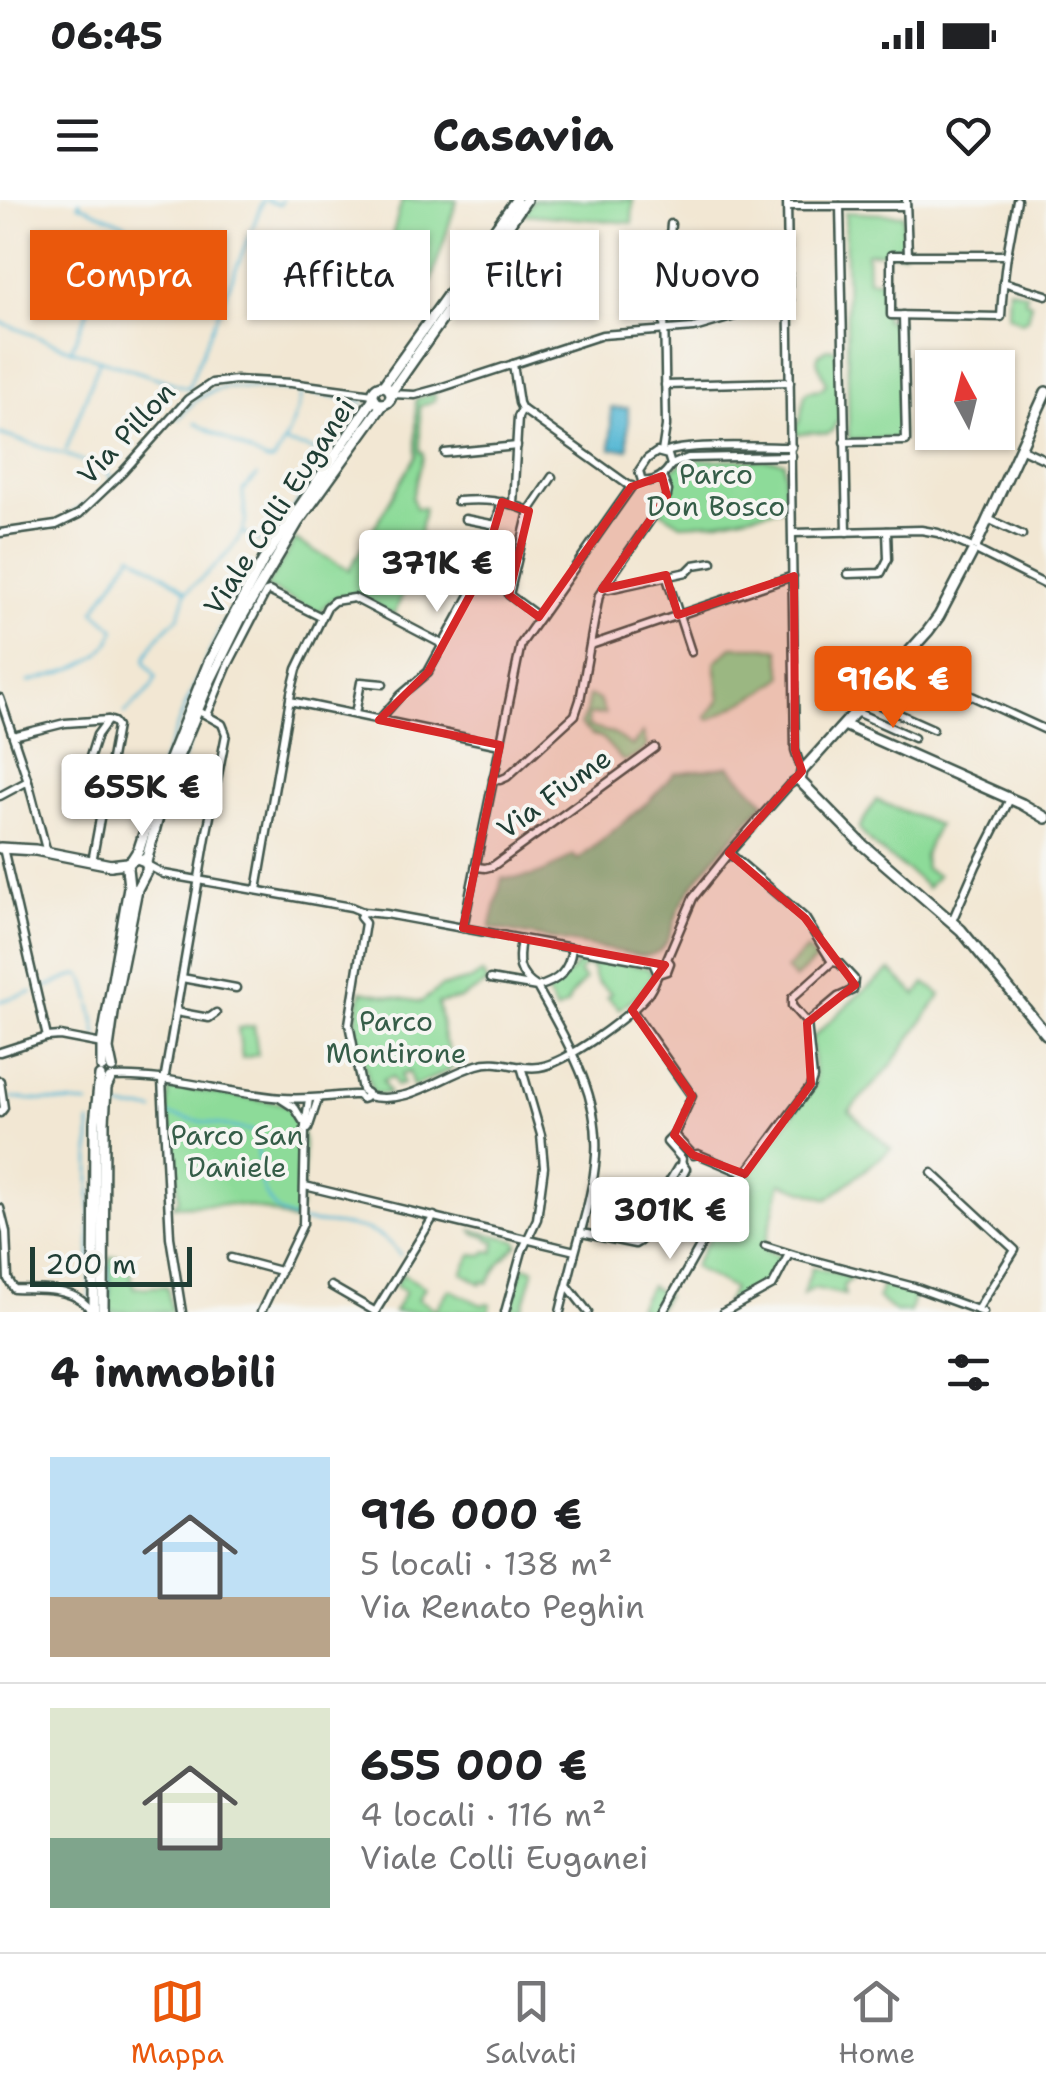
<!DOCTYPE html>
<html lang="it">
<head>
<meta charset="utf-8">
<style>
	:root { --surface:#fff; --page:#f6f6f6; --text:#202124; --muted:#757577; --line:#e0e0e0; --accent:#ea580c }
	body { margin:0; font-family:"Shantell Sans",sans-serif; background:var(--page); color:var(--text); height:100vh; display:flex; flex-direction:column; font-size:38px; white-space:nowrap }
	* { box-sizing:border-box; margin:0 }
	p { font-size:32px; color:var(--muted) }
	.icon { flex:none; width:55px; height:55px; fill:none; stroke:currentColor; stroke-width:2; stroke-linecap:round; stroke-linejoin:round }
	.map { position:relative; height:1112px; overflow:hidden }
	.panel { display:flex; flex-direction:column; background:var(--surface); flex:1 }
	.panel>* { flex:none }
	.hud { position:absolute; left:30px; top:30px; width:988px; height:90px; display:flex; gap:20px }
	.needle { width:65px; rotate:353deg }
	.controls { position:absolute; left:915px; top:150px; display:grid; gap:20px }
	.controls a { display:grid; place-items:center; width:100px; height:100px; border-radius:0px; background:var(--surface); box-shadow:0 2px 8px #0004; font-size:50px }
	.scale { position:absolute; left:30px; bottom:25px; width:162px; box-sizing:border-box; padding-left:10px; border:5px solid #1f3d34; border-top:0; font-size:28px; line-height:35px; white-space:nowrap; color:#1f3d34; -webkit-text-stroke:8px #f6f6f2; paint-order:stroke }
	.price { position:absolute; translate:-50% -85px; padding:0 22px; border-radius:10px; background:#fff; color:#222; font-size:32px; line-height:65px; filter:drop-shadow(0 2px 5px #0008) }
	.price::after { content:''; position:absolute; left:50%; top:60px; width:30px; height:22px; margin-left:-15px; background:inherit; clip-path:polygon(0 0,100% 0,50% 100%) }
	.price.current { background:var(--accent); color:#fff }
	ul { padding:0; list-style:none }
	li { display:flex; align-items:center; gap:30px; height:250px; padding:0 50px }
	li+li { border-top:2px solid var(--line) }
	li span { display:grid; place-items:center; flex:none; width:280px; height:200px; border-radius:0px; color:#555 }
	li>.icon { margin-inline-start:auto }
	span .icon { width:120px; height:120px; fill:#fffc; stroke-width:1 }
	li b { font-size:42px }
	h2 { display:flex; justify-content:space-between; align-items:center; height:120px; padding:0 50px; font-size:42px }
	.pill { padding:0 35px; border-radius:0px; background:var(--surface); box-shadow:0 2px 8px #0004; font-size:35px; line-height:90px }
	.pill.current { background:var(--accent); color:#fff }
	.status { display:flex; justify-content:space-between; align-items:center; height:70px; padding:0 50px; background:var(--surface); direction:ltr }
	.status svg { height:28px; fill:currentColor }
	header { display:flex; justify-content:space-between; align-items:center; height:130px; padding:0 50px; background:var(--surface); font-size:45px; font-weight:700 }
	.menu { display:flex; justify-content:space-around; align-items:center; height:140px; border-top:2px solid var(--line); background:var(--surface); font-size:28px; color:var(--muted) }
	.menu a { display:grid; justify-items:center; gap:5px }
	.menu .current { color:var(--accent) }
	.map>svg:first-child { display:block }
	.green { fill:#8ddb99; stroke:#568c66; stroke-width:2.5 }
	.forest { fill:#72bb81; stroke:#487c5a; stroke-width:2.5 }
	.water { fill:#56b8d4; stroke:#3a7a84; stroke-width:2.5 }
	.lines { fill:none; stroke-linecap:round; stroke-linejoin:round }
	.stream { stroke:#56b8d4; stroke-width:2.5 }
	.street-casing { stroke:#3f564c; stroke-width:11 }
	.secondary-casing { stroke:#3f564c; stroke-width:14 }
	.street { stroke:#fff; stroke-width:6 }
	.secondary { stroke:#fff; stroke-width:9 }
	.marked { fill:#d62828; fill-opacity:0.2; stroke:#d62828; stroke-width:8; stroke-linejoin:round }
	.labels { text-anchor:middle; stroke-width:8; stroke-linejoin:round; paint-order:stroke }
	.street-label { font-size:28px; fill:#1f3d34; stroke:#f6f6f2 }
	.park-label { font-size:28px; fill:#355d48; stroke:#f6f6f2 }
</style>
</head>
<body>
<div class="status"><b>06:45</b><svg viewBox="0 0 49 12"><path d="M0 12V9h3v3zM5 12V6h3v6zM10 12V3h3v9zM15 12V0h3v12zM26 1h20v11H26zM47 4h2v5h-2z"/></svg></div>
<header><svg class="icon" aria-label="menu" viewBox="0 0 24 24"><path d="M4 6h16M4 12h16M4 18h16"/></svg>Casavia<svg class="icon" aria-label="heart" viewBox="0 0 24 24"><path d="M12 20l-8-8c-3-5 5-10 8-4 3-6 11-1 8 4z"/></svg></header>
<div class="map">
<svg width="1046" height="1112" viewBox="0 0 1046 1112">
	<rect width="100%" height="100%" fill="#f6f6f2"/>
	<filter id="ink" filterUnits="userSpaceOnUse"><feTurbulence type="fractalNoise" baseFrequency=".01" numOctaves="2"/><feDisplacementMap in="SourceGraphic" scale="20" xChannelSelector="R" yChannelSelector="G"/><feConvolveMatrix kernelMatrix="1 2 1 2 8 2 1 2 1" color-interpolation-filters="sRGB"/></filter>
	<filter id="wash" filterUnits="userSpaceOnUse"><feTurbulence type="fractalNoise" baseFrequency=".0048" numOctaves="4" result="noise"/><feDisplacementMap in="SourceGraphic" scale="40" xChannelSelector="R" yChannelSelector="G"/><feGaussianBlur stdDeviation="2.25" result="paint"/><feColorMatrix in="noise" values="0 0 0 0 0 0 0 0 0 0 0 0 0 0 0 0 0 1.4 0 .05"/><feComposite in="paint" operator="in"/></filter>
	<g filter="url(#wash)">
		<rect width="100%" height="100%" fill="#f2e7d3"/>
		<g class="green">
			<path d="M402,0H457L431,81L408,73L410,65L386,58Z"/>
			<path d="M533,0H633L632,23L523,14Z"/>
			<path d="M845,12L903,15L904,53H867L868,80H884L885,120L899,121L901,239L849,240Z"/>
			<path d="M1009,88L1027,94L1025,100L1031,103L1027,119L1022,122L1008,115Z"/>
			<path d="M830,148L837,150L839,158L840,217L831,232L827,234L811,232L796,235V226L800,220L805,194L808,191L821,189L826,184C824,168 805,157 830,148Z"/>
			<path d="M435,193V200L420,206V252H423V258L412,298L416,308H424L416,355L429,359L425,371L413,368L394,415C366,400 343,380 319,413L266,387L295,340L349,370L416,256V199Z"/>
			<path d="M726,259L776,260L784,262L786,307L715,322L681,324L660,311L671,292L667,276C681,256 704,260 726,259Z"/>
			<path d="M732,447H767L779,450L783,477L764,491L709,520L706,516L720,500L715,462Z"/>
			<path d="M589,495L599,500L605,514L589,515L588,527L612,533L632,546L643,533L647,547C640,555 632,559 623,561L601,537L592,535L580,525L586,512Z"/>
			<path d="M876,600L938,625L924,655L925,669L938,675L927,688C907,666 875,653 859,628Z"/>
			<path d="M807,749L816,760L795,779L786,769Z"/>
			<path d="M585,755L648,768L652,774C648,790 632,799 620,809L607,797L611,793L598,783L594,776L592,767L585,765L579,772L585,780L571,795L567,805L556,811L546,790L570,773Z"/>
			<path d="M890,770L916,795L925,783L941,795L890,867L849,911L891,949L828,999L781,983L764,1050L781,1057C769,1089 754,1090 725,1104L733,1089L693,1067C728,1003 770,946 813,887L815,881L812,838L855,798Z"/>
			<path d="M482,773L488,783L460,799L438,803L444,839L456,866H451L450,870L413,887L409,872L401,875L403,884L396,886L393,877L383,880L389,894L373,893L356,838L355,825L360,796L363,794L361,791L421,802L441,787L471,780Z"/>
			<path d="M254,826L258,855L242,858L238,828Z"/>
			<path d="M175,887L280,903C316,915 301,979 300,1009L297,1012L296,1022C287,1020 281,1016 273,1013C242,1001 204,1004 173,1006L179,999L174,934C165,924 167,904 169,891Z"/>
			<path d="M472,1030L516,1040L518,1044L499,1064L488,1083L482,1081L481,1084L462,1073L472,1054L483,1055L487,1051L494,1052L496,1041L489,1040V1037L475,1034Z"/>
			<path d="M127,1056L134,1088L167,1086L172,1112H110V1057Z"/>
			<path d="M523,1066L534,1069L522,1110L518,1108V1112H511Z"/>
			<path d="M812,1067L853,1077L843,1086L845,1095L814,1088L803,1095Z"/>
			<path d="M402,1074L425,1087L418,1099L436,1109L449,1089L482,1105L487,1103L491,1104L489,1112H394L405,1092L395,1086Z"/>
			<path d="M882,1084L915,1093L910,1112H895L878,1098Z"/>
			<path d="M650,1086L666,1095L656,1112H647L638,1107Z"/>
		</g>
		<path class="forest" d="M729,566L765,602C739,632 699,670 681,705C670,726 672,755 643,756L490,728L502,678C534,679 546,673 573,655L578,660L649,601L675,573Z"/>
		<rect class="water" x="611" y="208" width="17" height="41"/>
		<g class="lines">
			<g class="stream">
				<path d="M266,0L280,5L282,0"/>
				<path d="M0,26L1,24"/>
				<path d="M0,122L71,150L188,188C212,125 240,63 263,0"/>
				<path d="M71,149L127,25L78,4L80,0"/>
				<path d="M178,219C193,201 206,189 231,187L301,191L362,201L364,205"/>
				<path d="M195,223L267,261H273C283,248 301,208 301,191"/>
				<path d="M0,234C32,245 84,257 111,276L110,281"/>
				<path d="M284,243L307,248L327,256"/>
				<path d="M66,250L100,159"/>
				<path d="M72,314L86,303"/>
				<path d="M243,333L267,345"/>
				<path d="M266,349L331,253"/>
				<path d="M187,391C205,375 240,348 245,323C247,312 242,301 243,290L257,276"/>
				<path d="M28,482C61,473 104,466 115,429L94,411L132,354C147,366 176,379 186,392L179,416L157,438L146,456L145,462L156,477L151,488L125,513"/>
				<path d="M203,510L245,420"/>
				<path d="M172,586L199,517"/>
				<path d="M140,628C148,592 164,560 177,526C199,474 222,423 251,373"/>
				<path d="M39,790L76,775H81L86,783L91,801"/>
				<path d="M0,801L32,792"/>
				<path d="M91,805L97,835"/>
				<path d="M112,886V897L117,907C129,911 141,907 154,911"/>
				<path d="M12,898L88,904"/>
				<path d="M168,915L253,931C264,957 253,981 273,1006C299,1038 367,1006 400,1055"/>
				<path d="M90,922V1105"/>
				<path d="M108,1064V1112"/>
			</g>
		</g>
	</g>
	<g filter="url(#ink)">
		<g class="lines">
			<defs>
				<g id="street">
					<path d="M787,0L795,550L802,571"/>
					<path d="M906,0L908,55"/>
					<path d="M788,6H906"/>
					<path d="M840,6L847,332"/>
					<path d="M1007,55H891V115L1001,117C1002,96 1004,76 1007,55L1017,0"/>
					<path d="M1003,82L1046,95"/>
					<path d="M665,185L790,182"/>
					<path d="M392,194L415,195L437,189L602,135L694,128L790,100"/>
					<path d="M522,209L631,287"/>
					<path d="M844,242L906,241L903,115"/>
					<path d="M1020,248L1046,260"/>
					<path d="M657,252L668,255L671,265C664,276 655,283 642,281L639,271L647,259Z"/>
					<path d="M662,252L666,226L664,108L671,24"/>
					<path d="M445,253L517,246"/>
					<path d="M665,253C684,243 766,247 792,247"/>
					<path d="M671,265L688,258L792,256"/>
					<path d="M457,301C484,299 504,300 529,311"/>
					<path d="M513,304L518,217L522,209L519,203L513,164"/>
					<path d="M465,319L496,325"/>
					<path d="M988,319L1022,335"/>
					<path d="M0,333L56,325L79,314L122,273L188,199L212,183L236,180L291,183L373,194"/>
					<path d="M794,333L921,330L938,333L970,347"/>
					<path d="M978,351L1046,385"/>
					<path d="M432,366L477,384"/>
					<path d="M848,374L881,373L888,359L887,331"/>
					<path d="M666,375L691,452"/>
					<path d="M603,388L609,389L687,372L694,365L712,362"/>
					<path d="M539,417L509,395L529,311L552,277"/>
					<path d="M591,445L793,376"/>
					<path d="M900,463L1046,530"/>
					<path d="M0,498L28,581L47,653"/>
					<path d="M868,500L933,529"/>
					<path d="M290,501L500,545"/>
					<path d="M856,512L914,538"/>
					<path d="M355,514L361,482L383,484"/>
					<path d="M207,515L227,467L266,392L269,391L321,417"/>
					<path d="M379,520L401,495L428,472L481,375L502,302"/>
					<path d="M13,536L65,523L108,520"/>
					<path d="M493,579L500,580L507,577L575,515L580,500L599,395L667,296L668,291L662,276"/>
					<path d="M81,585L97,535L108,520L114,522L117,526L92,662"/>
					<path d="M0,596L28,581"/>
					<path d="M3,648L47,837"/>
					<path d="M729,653L805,718L832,762L839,763L854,779L853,790L838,797L807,823L792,806V798L832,762"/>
					<path d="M149,666L164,674L351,707L363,712L386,714L655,763"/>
					<path d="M477,667L485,668L493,666L655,548"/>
					<path d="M257,690L291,493L297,469L327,407L334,401L354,398L442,444"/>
					<path d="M952,721L976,666L1010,599"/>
					<path d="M463,728L521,444L632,286"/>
					<path d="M521,740C517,761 517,775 537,787C559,781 569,771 572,748"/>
					<path d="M654,765L658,774L667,771L670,763L667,759L693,698L729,653L789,585L799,578"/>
					<path d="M182,778L236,788"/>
					<path d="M490,779L537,787C566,840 600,893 596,955C593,1000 576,1042 567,1085L588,1112"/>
					<path d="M632,810L692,896L674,935"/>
					<path d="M176,812L209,818L216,813"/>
					<path d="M0,852L47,837L60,836L102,844"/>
					<path d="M112,877C169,874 226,894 283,898C307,900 329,896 353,895H358L362,899L365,898L367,893L362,890L349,824L365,723L360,717L363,712"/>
					<path d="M162,880L170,1037L182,1112"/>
					<path d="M0,881L4,908L0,913"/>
					<path d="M164,881L206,637L226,534L222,524L197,510"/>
					<path d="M367,896C409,906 440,876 477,865C499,858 517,870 539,867C567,863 629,817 648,794C653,788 655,781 658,774"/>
					<path d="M281,899L295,908L303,921"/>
					<path d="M308,929L318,899"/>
					<path d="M681,964L682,959L667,942L674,935L693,955L698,954L745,974"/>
					<path d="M932,973L1015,1050L977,1110"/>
					<path d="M305,986L575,1051"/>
					<path d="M0,1008L6,1032L8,1079L14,1089C35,1090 64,1087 82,1101C86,1104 89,1109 94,1111"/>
					<path d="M657,1029L703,1040"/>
					<path d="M659,1029C648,1009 668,985 678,967L683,965L686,969L664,1010L666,1018"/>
					<path d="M582,1033L635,1044C647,1038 642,1034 651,1025C664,1011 693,1025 709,1030"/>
					<path d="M765,1046L797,1056L914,1087L983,1112"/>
					<path d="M231,1058L280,1071"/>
					<path d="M331,1086L376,1112"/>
					<path d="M261,1112L303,1024L305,926L309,899"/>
					<path d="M375,1112L434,1016"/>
					<path d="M505,1112L522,1051L537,1019L544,967L541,935L521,866"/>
					<path d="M560,1112L566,1087"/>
					<path d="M663,1112L714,1022L745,974L810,887L813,878L807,823"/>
					<path d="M724,1112L773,1085L789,1054"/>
				</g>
				<g id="secondary">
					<circle cx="382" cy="195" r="9"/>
					<path d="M383,186L516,0"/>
					<path d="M391,192L526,0"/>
					<path d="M976,345L1046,192"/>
					<path d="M972,353L939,416L928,431L802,571L800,581L863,645L961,730L1046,834"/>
					<path d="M844,525L1022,604L1046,618"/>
					<path d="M0,648L35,650L111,665"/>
					<path d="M132,660L139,649L161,581L209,462L263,361L374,198"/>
					<path d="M146,662L167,583L208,485L240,420L298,322L383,204"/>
					<path d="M110,665L127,663L137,658L145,661L148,668L137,689L115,799L108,849L112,868"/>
					<path d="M102,867V844L129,687L127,668L130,662"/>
					<path d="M94,1112L95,923L100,876"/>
					<path d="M103,1112L104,922L106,888L110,879"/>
				</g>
			</defs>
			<use href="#street" class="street-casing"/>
			<use href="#secondary" class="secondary-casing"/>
			<use href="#street" class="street"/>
			<use href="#secondary" class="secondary"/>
		</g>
	</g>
	<path class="marked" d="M662,276L667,296L602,389L666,375L678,415L794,376L795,550L802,571L729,653L805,718L855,785L807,823L811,884L745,974L693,955L674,935L692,896L632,810L665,765L463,728L500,545L379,520L428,472L481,375L502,302L529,311L509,395L539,417L631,287Z"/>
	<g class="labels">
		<g class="street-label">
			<text transform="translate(126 233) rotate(-47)" y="10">Via Pillon</text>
			<text transform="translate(279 306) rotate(-57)" y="10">Viale Colli Euganei</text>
			<text transform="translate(554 593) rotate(-36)" y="10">Via Fiume</text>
		</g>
		<g class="park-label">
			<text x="716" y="284">Parco<tspan x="716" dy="32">Don Bosco</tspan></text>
			<text x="396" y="831">Parco<tspan x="396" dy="32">Montirone</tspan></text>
			<text x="237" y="945">Parco San<tspan x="237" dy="32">Daniele</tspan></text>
		</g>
	</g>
</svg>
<div class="controls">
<a><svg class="needle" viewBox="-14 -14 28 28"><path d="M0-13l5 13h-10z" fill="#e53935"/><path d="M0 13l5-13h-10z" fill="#757577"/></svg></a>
</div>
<div class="scale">200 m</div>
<b class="price" style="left:437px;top:415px">371K €</b>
<b class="price current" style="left:893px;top:531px">916K €</b>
<b class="price" style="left:142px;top:639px">655K €</b>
<b class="price" style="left:670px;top:1062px">301K €</b>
<div class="hud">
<a class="pill current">Compra</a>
<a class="pill">Affitta</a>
<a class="pill">Filtri</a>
<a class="pill">Nuovo</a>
</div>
</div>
<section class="panel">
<h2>4 immobili<svg class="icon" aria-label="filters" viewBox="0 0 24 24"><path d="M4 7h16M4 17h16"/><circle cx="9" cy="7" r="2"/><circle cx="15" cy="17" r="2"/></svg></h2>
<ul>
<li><span style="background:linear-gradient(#bfe0f5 70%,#b9a48a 0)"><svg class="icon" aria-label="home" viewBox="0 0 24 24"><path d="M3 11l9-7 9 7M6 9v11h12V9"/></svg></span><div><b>916 000 €</b><p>5 locali · 138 m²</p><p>Via Renato Peghin</p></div></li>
<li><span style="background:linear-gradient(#dfe7d0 65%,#7fa58c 0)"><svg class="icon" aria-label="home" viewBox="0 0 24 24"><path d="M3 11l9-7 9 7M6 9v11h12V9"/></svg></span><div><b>655 000 €</b><p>4 locali · 116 m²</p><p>Viale Colli Euganei</p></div></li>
</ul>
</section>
<nav class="menu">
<a class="current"><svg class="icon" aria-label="map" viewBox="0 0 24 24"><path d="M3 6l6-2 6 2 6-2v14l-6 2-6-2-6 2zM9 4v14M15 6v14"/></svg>Mappa</a>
<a><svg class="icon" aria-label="saved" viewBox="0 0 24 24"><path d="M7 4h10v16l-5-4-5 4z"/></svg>Salvati</a>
<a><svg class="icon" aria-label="home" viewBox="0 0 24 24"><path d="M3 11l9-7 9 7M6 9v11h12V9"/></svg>Home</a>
</nav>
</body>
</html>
